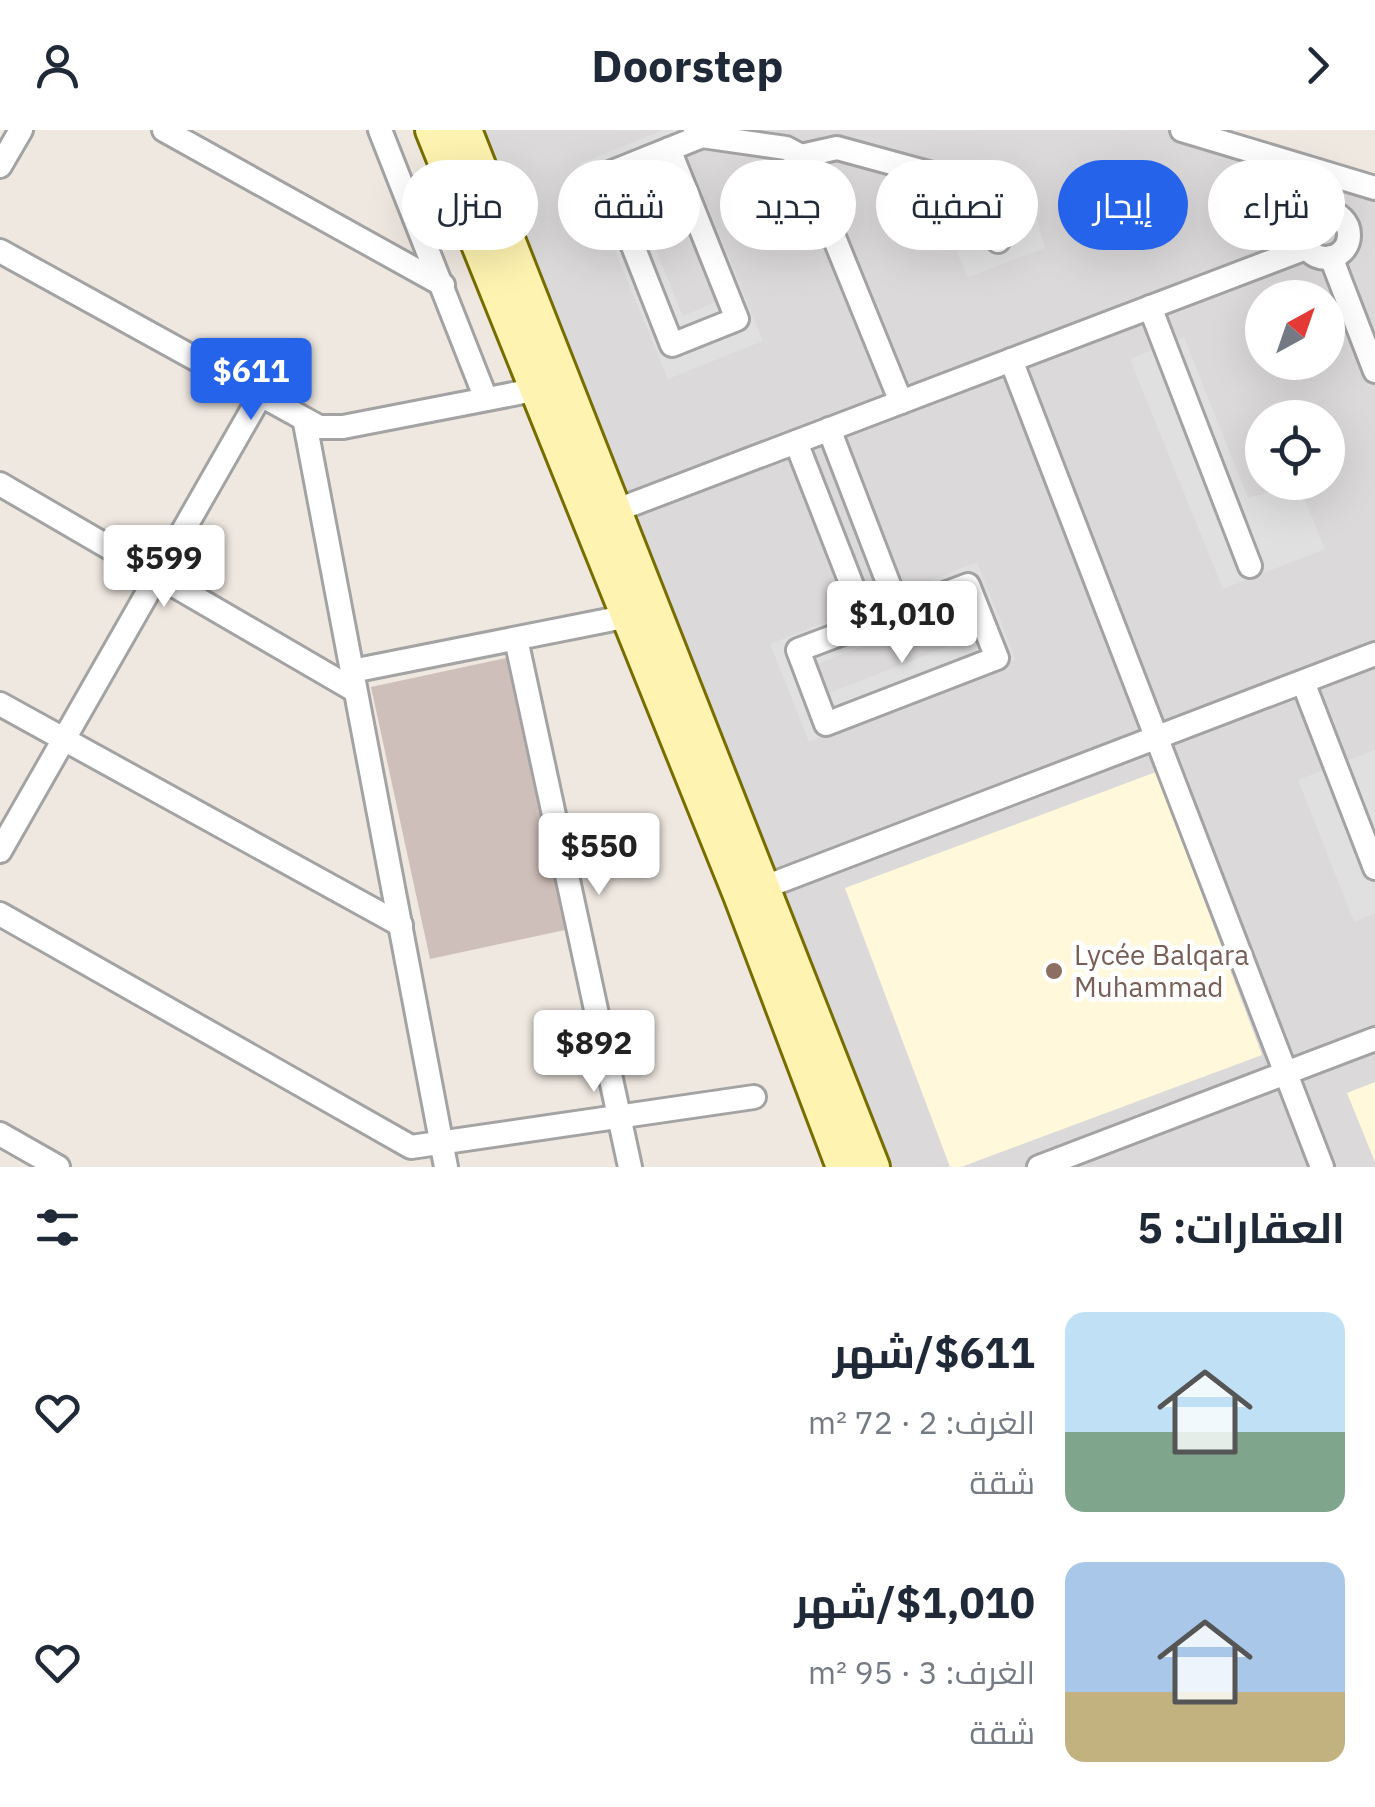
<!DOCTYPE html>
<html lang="ar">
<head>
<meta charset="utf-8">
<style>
	:root { --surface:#fff; --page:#f2f2f3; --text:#1f2937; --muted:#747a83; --accent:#2563eb }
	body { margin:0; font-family:"IBM Plex Sans",Cairo,sans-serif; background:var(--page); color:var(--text); direction:rtl; height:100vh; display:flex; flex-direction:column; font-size:38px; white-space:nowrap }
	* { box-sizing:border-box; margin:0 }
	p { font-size:32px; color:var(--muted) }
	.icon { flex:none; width:55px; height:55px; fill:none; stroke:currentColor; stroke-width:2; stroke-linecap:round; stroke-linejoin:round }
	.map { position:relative; height:1037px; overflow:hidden; direction:ltr }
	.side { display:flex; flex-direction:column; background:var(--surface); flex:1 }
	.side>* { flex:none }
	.top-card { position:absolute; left:30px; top:30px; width:1315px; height:90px; direction:rtl; display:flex; gap:20px }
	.needle { width:65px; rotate:40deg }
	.buttons { position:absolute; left:1245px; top:150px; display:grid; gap:20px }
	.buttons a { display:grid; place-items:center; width:100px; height:100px; border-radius:50%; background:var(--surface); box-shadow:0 10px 40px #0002; font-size:50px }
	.price { position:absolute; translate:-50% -85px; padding:0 22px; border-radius:10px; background:#fff; color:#222; font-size:32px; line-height:65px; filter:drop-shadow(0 2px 5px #0008) }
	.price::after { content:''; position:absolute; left:50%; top:60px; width:30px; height:22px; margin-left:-15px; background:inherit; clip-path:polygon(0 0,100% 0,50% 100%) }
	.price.selected { background:var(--accent); color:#fff }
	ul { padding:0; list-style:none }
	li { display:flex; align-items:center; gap:30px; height:250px; padding:0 30px }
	li span { display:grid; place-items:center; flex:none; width:280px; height:200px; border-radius:20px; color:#555 }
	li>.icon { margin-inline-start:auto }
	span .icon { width:120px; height:120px; fill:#fffc; stroke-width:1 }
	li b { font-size:42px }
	h2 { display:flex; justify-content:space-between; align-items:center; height:120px; padding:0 30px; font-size:42px }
	.tag { padding:0 35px; border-radius:45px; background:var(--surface); box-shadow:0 10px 40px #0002; font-size:35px; line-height:90px }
	.tag.selected { background:var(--accent); color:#fff }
	header { display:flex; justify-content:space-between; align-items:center; height:130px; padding:0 30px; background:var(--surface); font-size:45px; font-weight:700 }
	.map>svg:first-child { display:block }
	.residential { fill:#dbd9da; fill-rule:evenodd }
	.education { fill:#fff8da }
	.parking { fill:#e0e0e0; fill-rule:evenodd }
	.building { fill:#cfbfba }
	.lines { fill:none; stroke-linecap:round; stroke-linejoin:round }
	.street-casing { stroke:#a3a3a3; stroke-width:28 }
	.secondary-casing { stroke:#776d00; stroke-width:38 }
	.street { stroke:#fff; stroke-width:22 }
	.secondary { stroke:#fef3b0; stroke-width:32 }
	.education-dot { fill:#8d6e63; stroke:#fff; stroke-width:4 }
	.labels { text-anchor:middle; stroke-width:10; stroke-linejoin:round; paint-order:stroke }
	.education-label { font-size:28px; fill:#785e54; stroke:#fff; text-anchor:start }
</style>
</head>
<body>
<header><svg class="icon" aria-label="forward" viewBox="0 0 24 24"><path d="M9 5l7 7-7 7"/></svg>Doorstep<svg class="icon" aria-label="person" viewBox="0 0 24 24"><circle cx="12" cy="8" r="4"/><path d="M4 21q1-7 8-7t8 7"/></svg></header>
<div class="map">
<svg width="1375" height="1037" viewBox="0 0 1375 1037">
	<rect width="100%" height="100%" fill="#efe8e1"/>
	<path class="residential" d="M450,0H1182L1375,58V1037H857ZM1262,168H1328V232H1262ZM1262,288H1328V352H1262Z"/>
	<g class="education">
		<path d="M1156,642L1262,925L961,1037H950L845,758Z"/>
		<path d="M1375,952V1032L1347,963Z"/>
	</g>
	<g class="parking">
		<path d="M663,0H677L763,211L668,249L579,34ZM662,38L716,172L683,186L628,52Z"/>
		<path d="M976,39L1029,61L1045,118L968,147L933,70Z"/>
		<path d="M1184,207L1248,368L1298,353L1325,419L1223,459L1130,229Z"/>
		<path d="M977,432L1016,530L809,612L770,514ZM956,480L967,509L829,563L818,534Z"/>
		<path d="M1375,620V783L1354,792L1298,650Z"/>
	</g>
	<path class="building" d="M506,528L565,800L430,829L371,557Z"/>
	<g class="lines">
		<defs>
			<g id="street">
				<path d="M164,0L443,155"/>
				<path d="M380,0L486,269"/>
				<path d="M695,0L702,6L786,18L801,26L901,272"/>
				<path d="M1182,0L1375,58"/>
				<path d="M669,19L737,189L672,215L605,45L702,6"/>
				<path d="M801,26L837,18L969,54L998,111"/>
				<path d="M0,36L21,0"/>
				<circle cx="1326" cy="105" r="23"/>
				<path d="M0,121L319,297H343L539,259"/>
				<path d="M1331,127L1375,241"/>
				<path d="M1150,177L1250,436"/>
				<path d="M1011,230L1322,1037"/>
				<path d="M305,293L446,1037"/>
				<path d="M796,312L867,494L798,520L826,594L997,528L968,455L899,481L829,299"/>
				<path d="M0,354L354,560"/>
				<path d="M617,380L1306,118"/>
				<path d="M516,509L630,1037"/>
				<path d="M352,541L629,486"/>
				<path d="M1303,552L1375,738"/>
				<path d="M0,574L401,795"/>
				<path d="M0,721L259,268"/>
				<path d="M765,757L1375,524"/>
				<path d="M0,784L411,1017L754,967"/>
				<path d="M0,1004L58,1037"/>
				<path d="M1039,1037L1375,909"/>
			</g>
			<g id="secondary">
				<path d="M432,0L740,765L843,1037"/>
				<path d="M465,0L873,1037"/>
			</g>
		</defs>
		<use href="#street" class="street-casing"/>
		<use href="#secondary" class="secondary-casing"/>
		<use href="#street" class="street"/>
		<use href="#secondary" class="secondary"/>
	</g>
	<circle class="education-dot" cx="1054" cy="841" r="10"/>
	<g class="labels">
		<g class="education-label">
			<text x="1074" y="835">Lycée Balqara<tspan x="1074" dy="32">Muhammad</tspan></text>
		</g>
	</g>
</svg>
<div class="buttons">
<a><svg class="needle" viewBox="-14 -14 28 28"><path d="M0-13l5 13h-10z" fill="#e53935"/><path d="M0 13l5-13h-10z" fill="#747a83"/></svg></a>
<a><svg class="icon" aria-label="locate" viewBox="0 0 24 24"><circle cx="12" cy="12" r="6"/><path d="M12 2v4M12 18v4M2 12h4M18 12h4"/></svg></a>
</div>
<b class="price selected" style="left:251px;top:293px">$611</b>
<b class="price" style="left:164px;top:480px">$599</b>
<b class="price" style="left:902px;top:536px">$1,010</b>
<b class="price" style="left:599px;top:768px">$550</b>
<b class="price" style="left:594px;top:965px">$892</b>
<div class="top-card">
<a class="tag">شراء</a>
<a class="tag selected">إيجار</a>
<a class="tag">تصفية</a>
<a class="tag">جديد</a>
<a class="tag">شقة</a>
<a class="tag">منزل</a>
</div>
</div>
<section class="side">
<h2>العقارات: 5<svg class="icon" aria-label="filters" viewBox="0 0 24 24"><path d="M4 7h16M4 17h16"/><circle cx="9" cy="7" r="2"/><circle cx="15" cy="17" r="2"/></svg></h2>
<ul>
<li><span style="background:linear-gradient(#bfe0f5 60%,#7fa58c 0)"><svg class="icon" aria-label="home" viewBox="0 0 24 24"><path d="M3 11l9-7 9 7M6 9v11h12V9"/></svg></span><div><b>$611/شهر</b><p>الغرف: 2 · 72 m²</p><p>شقة</p></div><svg class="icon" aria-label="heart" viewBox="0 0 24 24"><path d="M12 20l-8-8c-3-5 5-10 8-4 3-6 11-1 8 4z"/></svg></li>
<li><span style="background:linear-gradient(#a9c7e8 65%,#c2b280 0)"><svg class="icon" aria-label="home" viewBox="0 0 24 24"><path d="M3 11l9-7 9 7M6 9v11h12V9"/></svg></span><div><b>$1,010/شهر</b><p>الغرف: 3 · 95 m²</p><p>شقة</p></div><svg class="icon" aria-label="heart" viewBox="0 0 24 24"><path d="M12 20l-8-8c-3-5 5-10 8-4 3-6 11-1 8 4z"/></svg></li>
</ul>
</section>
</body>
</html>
